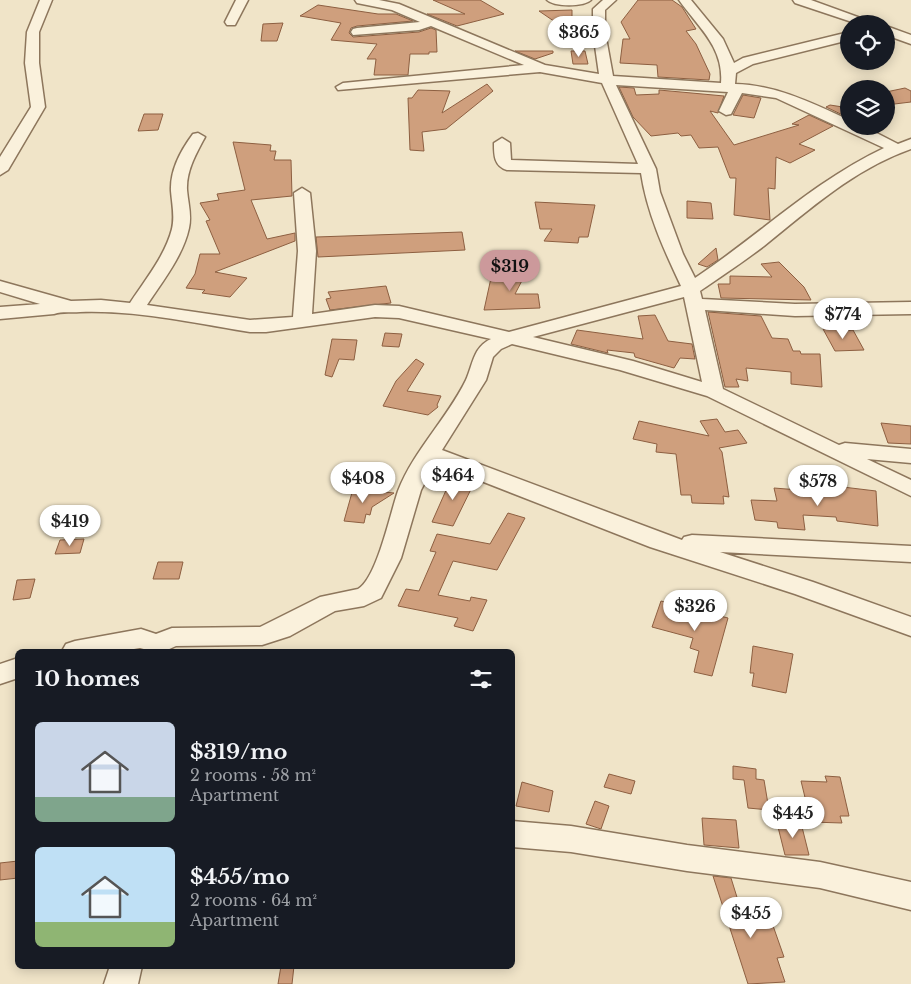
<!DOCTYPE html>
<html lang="en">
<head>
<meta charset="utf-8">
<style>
	:root { --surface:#171b24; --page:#20242c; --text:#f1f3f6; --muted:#9ea1a6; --accent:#cc999b }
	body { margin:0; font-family:"Libre Baskerville",serif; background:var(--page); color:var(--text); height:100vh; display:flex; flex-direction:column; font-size:19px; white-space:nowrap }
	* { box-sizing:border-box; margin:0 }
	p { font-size:16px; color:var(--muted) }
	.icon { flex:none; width:28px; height:28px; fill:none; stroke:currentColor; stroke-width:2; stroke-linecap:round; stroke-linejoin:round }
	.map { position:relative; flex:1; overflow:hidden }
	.drawer { position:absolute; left:15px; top:649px; width:500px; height:320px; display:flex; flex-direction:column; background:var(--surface); border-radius:8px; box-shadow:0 2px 12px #0003 }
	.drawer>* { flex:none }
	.tools { position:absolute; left:840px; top:15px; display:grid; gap:10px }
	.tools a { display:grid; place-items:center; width:55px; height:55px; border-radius:50%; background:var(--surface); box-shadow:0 2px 12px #0003; font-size:25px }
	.price { position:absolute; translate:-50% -42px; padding:0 11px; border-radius:18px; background:#fff; color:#222; font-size:16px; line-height:32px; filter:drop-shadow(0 1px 2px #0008) }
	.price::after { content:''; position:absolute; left:50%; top:30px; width:15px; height:11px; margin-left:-8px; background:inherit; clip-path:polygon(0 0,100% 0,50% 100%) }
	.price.current { background:var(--accent); color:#111 }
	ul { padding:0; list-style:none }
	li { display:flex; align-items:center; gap:15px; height:125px; padding:0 20px }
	li span { display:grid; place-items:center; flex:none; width:140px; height:100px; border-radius:8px; color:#555 }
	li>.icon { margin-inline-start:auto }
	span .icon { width:60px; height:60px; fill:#fffc; stroke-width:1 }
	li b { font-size:21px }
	h2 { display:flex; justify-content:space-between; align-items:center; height:60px; padding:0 20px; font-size:21px }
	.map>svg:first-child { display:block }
	.building { fill:#cf9f7d; stroke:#8d5f41 }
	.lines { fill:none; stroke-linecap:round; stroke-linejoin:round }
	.minor-casing { stroke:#8d765c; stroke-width:3 }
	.minor { fill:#faf1dc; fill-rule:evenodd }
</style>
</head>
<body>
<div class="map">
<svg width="911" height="984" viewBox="0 0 911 984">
	<rect width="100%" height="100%" fill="#f0e4c8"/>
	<g class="building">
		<path d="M433,0H480L504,14L457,26L427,14H465Z"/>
		<path d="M638,0H672L682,7L696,29L686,31L696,44L710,74L709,80L658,77L657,65L620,63L623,39H630L621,22Z"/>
		<path d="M318,5L378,14H396L413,21L357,26L351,28L349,33L353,37L419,32L431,28L436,30L437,52H429V54H410L408,75H374L376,59H367L377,44L331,40L341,23L300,16Z"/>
		<path d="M572,10V26L564,28L539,11Z"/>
		<path d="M283,23L277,41H261L263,24Z"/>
		<path d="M515,51H553V53L535,59Z"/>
		<path d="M571,51H585L588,64H573Z"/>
		<path d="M487,84L493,91L446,129L422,132L424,151L410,150L408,98H412L418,90L450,91L442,113Z"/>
		<path d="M619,87L634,88L636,95L659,94V90L724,96L718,113L710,111L734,145L799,125L792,124L809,115L833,126L799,144L815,150L790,163L776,157L775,189L768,188L770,220L734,215L736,178H730L718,147L699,148L691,135L681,136L678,133L651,136L633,117Z"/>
		<path d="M905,88L911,91V102L886,105V92Z"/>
		<path d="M743,95L761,98L754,118L733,115Z"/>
		<path d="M830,105L849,108V118L826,107Z"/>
		<path d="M144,114H163L158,130L138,131Z"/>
		<path d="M233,142L271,145L270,151H276L274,160H291L292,196L251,200L267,239L295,233V241L215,272L247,278L230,297L202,293L205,290L186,288L195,274L200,254H220L206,221L210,220L200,203L219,200L217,194L245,190Z"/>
		<path d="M687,201L711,203L713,219L687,218Z"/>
		<path d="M535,202L595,205L588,237H579L578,243L544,241L552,229H540Z"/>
		<path d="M462,232L465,250L318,257L316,237Z"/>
		<path d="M716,248L718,260L707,267L698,264Z"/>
		<path d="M779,262L804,287L811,300L721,298L718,284H730V276L772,277L761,264Z"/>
		<path d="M498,269H528L515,294H538L540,308L484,310L491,278L499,279Z"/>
		<path d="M386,286L391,303L330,310L326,299L331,298L328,292Z"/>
		<path d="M708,312L761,316L772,338L788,339L793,351H800L801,354H820L822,387L791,384V372L746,368L748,381L736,379L739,387H725Z"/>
		<path d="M655,315L668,341L692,344L695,359L680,358L674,368L635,357L634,353L607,350L608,353L571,344L577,330L643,339L638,316Z"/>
		<path d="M841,328L842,331L853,330L864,350L835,351L823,329Z"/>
		<path d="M385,333L402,334L399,347L382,346Z"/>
		<path d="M332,339L357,340L354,360L339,359L332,377L325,375Z"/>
		<path d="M416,359L424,364L407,391L441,396L437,405L438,407L428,415L383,406L396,381Z"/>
		<path d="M717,419L725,432L738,430L747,443L719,448L722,452L729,497L723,496L724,504L692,503L691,495H681L676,454L656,452L657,444L633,439L639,421L709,436L700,421Z"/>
		<path d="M881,423L911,426V444L888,443Z"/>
		<path d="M459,475L475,481L453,526L432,522L451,479H456Z"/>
		<path d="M818,484L876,491L878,526L837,521L836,517L803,515L805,530L778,528L777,522L755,520L751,500L777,501L774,488L799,490L818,495Z"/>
		<path d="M353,489L394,493L372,507L370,515L366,514L364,523L344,521Z"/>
		<path d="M508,513L525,518L497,570L453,561L438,595L470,601L471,597L487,600L473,631L454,626L458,618L398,606L406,589L419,591L436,552L430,551L437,534L490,544Z"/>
		<path d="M84,539L80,553L55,554L60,540Z"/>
		<path d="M158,562H183L179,579H153Z"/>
		<path d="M35,579L30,598L13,600L17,580Z"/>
		<path d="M661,601L728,618L712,676L694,672L699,651L690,648L693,638L652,627Z"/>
		<path d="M753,646L793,654L786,693L752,686L754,673H750Z"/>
		<path d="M733,766L756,769V779L764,780L769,810L748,808L744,780L733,779Z"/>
		<path d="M609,774L635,781L631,794L604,787Z"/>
		<path d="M825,776L840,777L849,816H840L842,823L811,822L801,781L827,782Z"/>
		<path d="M522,782L553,791L549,812L516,806Z"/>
		<path d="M595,801L609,806L601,829L586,824Z"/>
		<path d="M702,818L736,820L739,848L704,845Z"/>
		<path d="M777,823H801L809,855H785Z"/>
		<path d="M18,861V878L0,880V863Z"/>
		<path d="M713,876L731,878L745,923L771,920L784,957L777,958L785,982L748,984Z"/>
		<path d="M281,966H294L292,984H278Z"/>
	</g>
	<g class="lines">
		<defs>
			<g id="minor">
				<path d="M40,0H52L39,32V63L45,107L8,170L0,175V157L31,107L25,63L27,32Z"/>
				<path d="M236,0H248L235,25H227L225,22Z"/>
				<path d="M355,0H379L399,4L545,65L599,74L593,32V9L603,0H616L605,10V32L613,76L721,83C724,47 698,27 679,0H691L723,39L734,63L743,58L849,32V40L753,64L736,73L735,84C776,85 812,103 849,120V126H863L898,144L911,139V149C854,169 810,209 764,246C743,262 722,276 700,291L702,299L795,304L911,302V314L795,316L705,310L723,389L839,445L845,443L911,449V463L867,459L911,480V496L707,396L620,370L512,344L501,349L493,357L486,380L442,450L682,540L684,537L692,535L911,546V562L720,552L813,582L911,617V636L795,594L650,547L435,463L421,490L401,558L381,598L364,606L335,611L290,636L262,645L176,646L165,651H151L140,648L122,651H62L66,644L75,641L141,629L156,634L172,628L260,627L320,597L358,589C377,578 390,514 398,491C414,450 447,419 466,380C473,365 473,347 491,339L399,318L375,317L266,332H250C194,323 137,310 80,312C70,313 63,311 54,314L0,319V307L40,304L0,292V281L71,301L101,300L130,303C145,280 165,256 172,229C175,216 172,204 171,191C170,170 181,150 193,134L198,133L205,137C196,154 186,171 187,190C188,203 192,215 189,228C183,256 162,282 147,305L250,320L293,317L298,251L294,193L302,188L310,193L316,251L312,314L375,305L399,306L509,332L681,286C664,250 647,213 641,173L507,170C494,166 494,155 494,143L502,138L510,143L511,160L638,164L602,83L540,72L338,90L336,87L343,83L524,65L431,26L419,30L353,35L351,32L353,29L357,28L420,22L392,10L357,3ZM616,85L728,92L719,111L726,115L731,114L742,93L776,98L884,148C814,181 758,236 695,278L683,254L660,192L656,169ZM684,297L702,382L633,361L533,337Z"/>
				<path d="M547,0H591C584,7 554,7 547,0Z"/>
				<path d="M793,0H811L877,24H858L795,3Z"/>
				<path d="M886,26L911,35V44L886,35Z"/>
				<path d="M18,658V678L0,684V664Z"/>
				<path d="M512,821L571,826L687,845L820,862L911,882V910L820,888L687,871L571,852L512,847Z"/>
				<path d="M110,966H142L138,984H104Z"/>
			</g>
		</defs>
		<use href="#minor" class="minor-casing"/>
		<use href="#minor" class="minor"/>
	</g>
</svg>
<div class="tools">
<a><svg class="icon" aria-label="locate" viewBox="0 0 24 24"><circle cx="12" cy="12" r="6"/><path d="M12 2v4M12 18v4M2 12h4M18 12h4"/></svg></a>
<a><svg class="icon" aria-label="layers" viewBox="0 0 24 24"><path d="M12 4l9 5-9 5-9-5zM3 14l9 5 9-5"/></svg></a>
</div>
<b class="price" style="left:579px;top:58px">$365</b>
<b class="price current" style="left:510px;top:292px">$319</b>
<b class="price" style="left:843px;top:340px">$774</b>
<b class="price" style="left:453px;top:501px">$464</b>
<b class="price" style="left:363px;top:504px">$408</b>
<b class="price" style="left:818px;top:507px">$578</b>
<b class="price" style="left:70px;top:547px">$419</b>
<b class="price" style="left:695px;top:632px">$326</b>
<b class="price" style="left:793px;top:839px">$445</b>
<b class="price" style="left:751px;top:939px">$455</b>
<section class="drawer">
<h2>10 homes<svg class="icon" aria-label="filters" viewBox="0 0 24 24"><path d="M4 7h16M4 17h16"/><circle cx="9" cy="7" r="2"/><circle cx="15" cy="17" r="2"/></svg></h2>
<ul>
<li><span style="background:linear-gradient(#c9d6e8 75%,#7fa58c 0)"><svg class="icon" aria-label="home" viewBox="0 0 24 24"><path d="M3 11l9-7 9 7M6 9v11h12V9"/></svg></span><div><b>$319/mo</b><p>2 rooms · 58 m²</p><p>Apartment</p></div></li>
<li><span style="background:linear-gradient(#bfe0f5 75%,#8fb573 0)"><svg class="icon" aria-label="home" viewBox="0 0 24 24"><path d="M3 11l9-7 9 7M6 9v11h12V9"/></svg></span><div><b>$455/mo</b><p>2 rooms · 64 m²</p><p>Apartment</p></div></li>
</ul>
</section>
</div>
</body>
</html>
